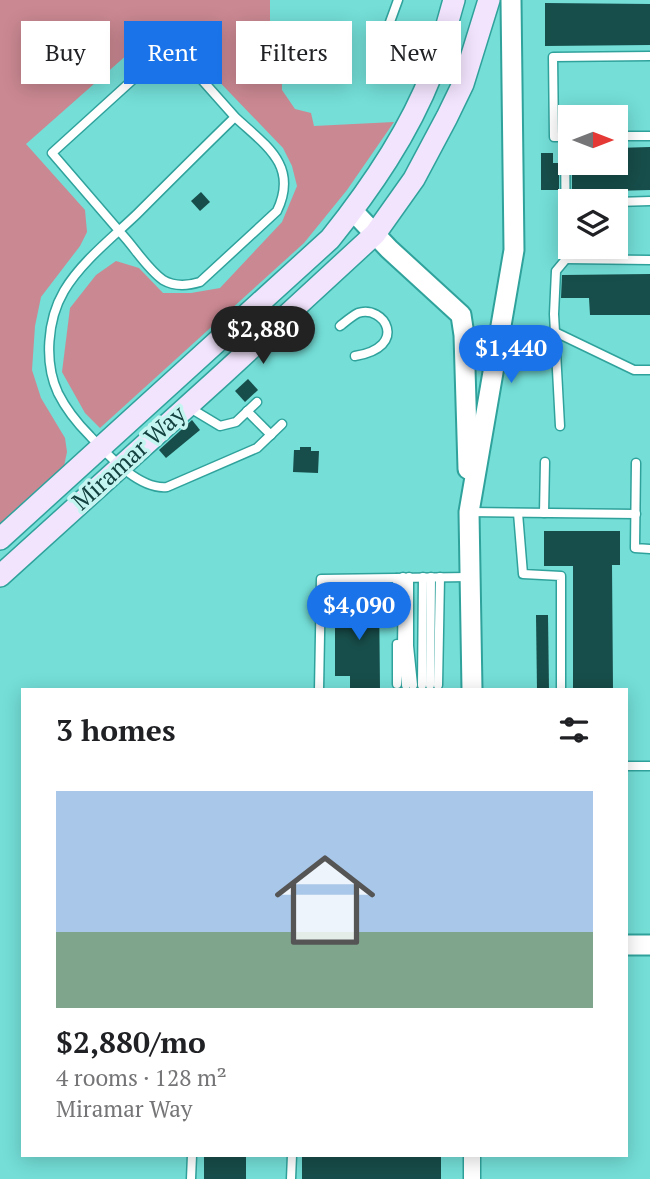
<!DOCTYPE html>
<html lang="en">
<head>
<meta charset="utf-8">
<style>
	:root { --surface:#fff; --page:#f2f2f2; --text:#202124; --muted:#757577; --line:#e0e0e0; --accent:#1a73e8 }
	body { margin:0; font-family:"PT Serif",serif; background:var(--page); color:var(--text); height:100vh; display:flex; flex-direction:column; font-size:26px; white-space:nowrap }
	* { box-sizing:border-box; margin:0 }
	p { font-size:23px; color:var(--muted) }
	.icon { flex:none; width:38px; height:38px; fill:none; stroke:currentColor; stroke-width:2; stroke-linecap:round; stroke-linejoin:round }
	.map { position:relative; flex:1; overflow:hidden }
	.panel { position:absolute; left:21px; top:688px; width:607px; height:469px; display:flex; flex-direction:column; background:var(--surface); border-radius:0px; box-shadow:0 4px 18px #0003 }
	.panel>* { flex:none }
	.top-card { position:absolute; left:21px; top:21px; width:609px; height:63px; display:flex; gap:14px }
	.needle { width:46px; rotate:90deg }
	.controls { position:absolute; left:558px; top:105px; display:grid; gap:14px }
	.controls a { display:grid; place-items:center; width:70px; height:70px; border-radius:0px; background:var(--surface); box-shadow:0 4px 18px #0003; font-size:35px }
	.price { position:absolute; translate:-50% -60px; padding:0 16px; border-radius:24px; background:var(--accent); color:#fff; font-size:23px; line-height:46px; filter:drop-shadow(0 2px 4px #0008) }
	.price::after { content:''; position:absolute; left:50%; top:42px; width:21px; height:16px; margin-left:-10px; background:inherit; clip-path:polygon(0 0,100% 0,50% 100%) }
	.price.active { background:#222; color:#fff }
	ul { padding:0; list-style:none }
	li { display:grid; align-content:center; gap:14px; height:371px; padding:0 35px }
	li+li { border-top:2px solid var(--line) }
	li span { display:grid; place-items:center; height:217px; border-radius:0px; color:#555 }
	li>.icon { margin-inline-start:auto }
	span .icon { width:126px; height:126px; fill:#fffc; stroke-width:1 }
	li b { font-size:30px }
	h2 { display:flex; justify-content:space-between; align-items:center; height:84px; padding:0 35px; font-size:30px }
	.tag { padding:0 24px; border-radius:0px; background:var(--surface); box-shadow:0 4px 18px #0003; font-size:24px; line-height:63px }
	.tag.active { background:var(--accent); color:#fff }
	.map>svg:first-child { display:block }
	.green { fill:#ca8892 }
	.building { fill:#174d4a }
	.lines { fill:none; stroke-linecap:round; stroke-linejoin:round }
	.service-casing { stroke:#30a29c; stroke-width:11 }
	.minor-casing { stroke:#30a29c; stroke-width:19 }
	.tertiary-casing { stroke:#30a29c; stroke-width:23 }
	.secondary-casing { stroke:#30a29c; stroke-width:24 }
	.service { stroke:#fff; stroke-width:8 }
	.minor { stroke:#fff; stroke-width:16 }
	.tertiary { stroke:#fff; stroke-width:19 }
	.secondary { stroke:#f2e4fd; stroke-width:21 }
	.labels { text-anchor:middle; stroke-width:7; stroke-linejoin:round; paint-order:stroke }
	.street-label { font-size:24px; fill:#13413f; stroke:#c5f5f1 }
</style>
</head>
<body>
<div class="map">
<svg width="650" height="1179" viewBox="0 0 650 1179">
	<rect width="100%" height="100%" fill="#74ded7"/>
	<path class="green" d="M0,0H270V36L281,34L282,90L295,109L311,113L314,126L394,122L347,190L304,243L100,428L85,413L62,372L70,308L96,275L116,261L139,268L163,293H191L220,288L282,222L297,186L292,166L283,148L163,23L26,144L85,210L87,232L80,246L41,297L35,326L32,370L41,398L65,438L67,452L63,471L0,528Z"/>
	<g class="building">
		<path d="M545,3L650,4V45L545,46Z"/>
		<path d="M650,147V190L574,192L572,190V163H616V148Z"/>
		<path d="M541,153H553V163H559V190H541Z"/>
		<path d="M201,192L210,202L200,211L191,201Z"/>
		<path d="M650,274V315H590L589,298H561L562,275Z"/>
		<path d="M248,379L258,390L245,402L235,391Z"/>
		<path d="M192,420L200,430L166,458L159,450Z"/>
		<path d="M300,447H311V451H319L318,473L293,472L294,450H300Z"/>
		<path d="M544,531H620V565H612L613,690H573V566H544Z"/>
		<path d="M354,590H379L380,690H350V676H335V611H354Z"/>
		<path d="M536,615H548L549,690H537Z"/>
		<rect x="204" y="1155" width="42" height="24"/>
		<rect x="302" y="1155" width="139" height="24"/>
	</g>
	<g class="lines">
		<defs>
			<g id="service">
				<path d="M390,22L398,0"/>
				<path d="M235,117C265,145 299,165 277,211L200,282C187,286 175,287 163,280C149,270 138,253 127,240C102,211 77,182 52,153L171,45L235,117C202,149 170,181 137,214C113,237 81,262 64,291C47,320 44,363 58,393C66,409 78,424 90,436C108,455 139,490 167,487L257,448L282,424"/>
				<path d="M616,136H650"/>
				<path d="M570,137H554L553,57L650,56"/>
				<path d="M616,202L650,201"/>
				<path d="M566,259L650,260"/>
				<path d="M340,326C345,322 352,316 358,313C384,304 410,347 355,356"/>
				<path d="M555,332L634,370H650"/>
				<path d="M190,408L220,426L236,422L257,402"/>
				<path d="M247,411L271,435"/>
				<path d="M560,426L554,314L556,271L566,259L565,137"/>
				<path d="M636,463L635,548L650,549"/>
				<path d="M469,512L636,514"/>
				<path d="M518,513L523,574L561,576V690"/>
				<path d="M544,513L545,462"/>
				<path d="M403,577L402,647L406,685"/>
				<path d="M409,577V646L413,685"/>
				<path d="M397,578V617"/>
				<path d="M397,644V684"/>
				<path d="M422,685L423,577"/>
				<path d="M430,685L431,577"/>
				<path d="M438,685L440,577"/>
				<path d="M319,690L321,579L469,577"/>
				<path d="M626,766H650"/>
				<path d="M191,1179L192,1155"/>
				<path d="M291,1179L292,1155"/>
			</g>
			<path id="minor" d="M472,1155V1179"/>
			<g id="tertiary">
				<path d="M353,211L389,249L461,315L464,335L468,469"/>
				<path d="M472,690L469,512L514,250L511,0"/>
				<path d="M626,945H650"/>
			</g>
			<g id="secondary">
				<path d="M0,539L330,239C371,188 408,134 432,73C441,49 447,24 454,0"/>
				<path d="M0,576L222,375L375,234L414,179L447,117L463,84L489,0"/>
			</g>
		</defs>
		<use href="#service" class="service-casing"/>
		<use href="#minor" class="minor-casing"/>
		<use href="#tertiary" class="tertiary-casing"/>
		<use href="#secondary" class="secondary-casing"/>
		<use href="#service" class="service"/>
		<use href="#minor" class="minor"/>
		<use href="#tertiary" class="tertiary"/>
		<use href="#secondary" class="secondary"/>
	</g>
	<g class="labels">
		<g class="street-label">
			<text transform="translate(129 458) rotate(-42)" y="8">Miramar Way</text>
		</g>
	</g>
</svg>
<div class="controls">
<a><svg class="needle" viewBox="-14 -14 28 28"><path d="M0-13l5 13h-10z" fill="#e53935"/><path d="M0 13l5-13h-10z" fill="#757577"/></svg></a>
<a><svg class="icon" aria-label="layers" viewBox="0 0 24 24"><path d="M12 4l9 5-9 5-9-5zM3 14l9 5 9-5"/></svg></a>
</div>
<b class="price active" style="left:263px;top:366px">$2,880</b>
<b class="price" style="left:511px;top:385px">$1,440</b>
<b class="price" style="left:359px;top:642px">$4,090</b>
<div class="top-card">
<a class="tag">Buy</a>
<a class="tag active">Rent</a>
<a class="tag">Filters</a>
<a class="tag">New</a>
</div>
<section class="panel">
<h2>3 homes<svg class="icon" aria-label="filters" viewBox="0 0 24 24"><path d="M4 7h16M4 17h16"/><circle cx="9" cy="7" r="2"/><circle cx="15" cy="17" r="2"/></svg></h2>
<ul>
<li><span style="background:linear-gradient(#a9c7e8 65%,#7fa58c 0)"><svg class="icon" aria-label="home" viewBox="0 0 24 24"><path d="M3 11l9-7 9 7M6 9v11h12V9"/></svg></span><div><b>$2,880/mo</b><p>4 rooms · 128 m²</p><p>Miramar Way</p></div></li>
</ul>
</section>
</div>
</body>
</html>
